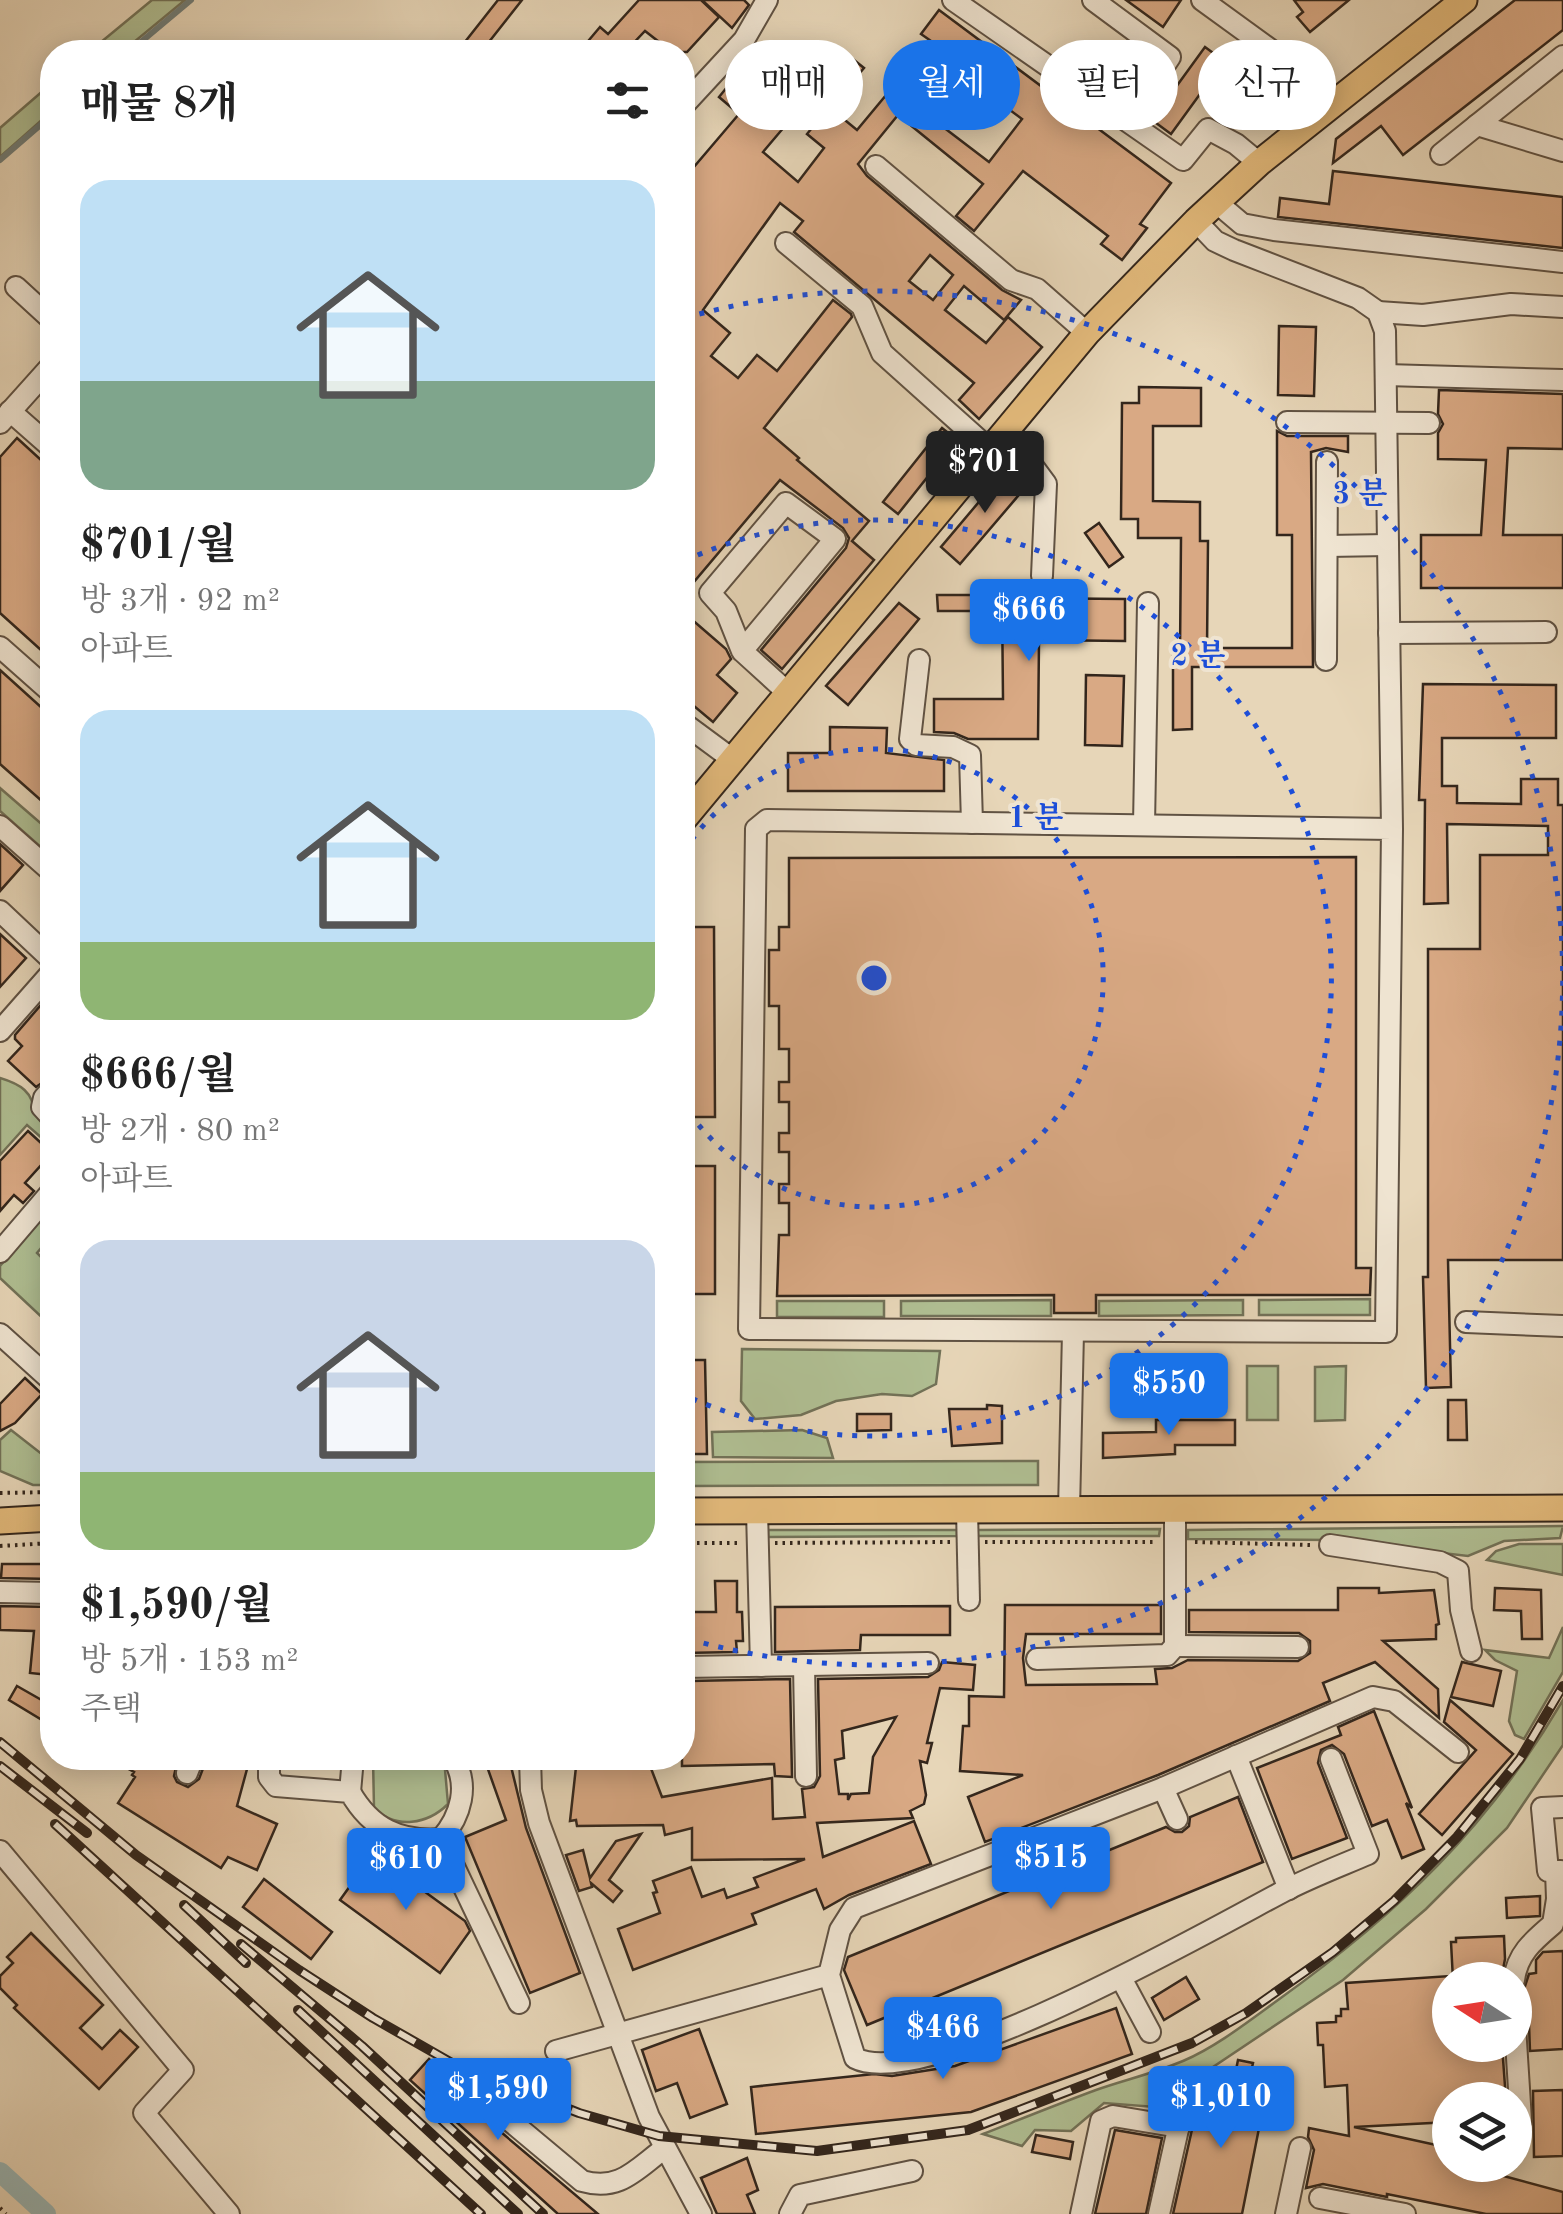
<!DOCTYPE html>
<html lang="ko">
<head>
<meta charset="utf-8">
<style>
	:root { --surface:#fff; --page:#f2f2f2; --text:#222; --muted:#767676; --accent:#1a73e8 }
	body { margin:0; font-family:"Old Standard TT","Noto Serif KR",serif; background:var(--page); color:var(--text); height:100vh; display:flex; flex-direction:column; font-size:38px; white-space:nowrap }
	* { box-sizing:border-box; margin:0 }
	p { font-size:32px; color:var(--muted) }
	.icon { flex:none; width:55px; height:55px; fill:none; stroke:currentColor; stroke-width:2; stroke-linecap:round; stroke-linejoin:round }
	.map { position:relative; flex:1; overflow:hidden }
	.drawer { position:absolute; left:40px; top:40px; width:655px; height:1730px; display:flex; flex-direction:column; background:var(--surface); border-radius:40px; box-shadow:0 5px 25px #0003 }
	.drawer>* { flex:none }
	.banner { position:absolute; left:725px; top:40px; width:688px; height:90px; display:flex; gap:20px }
	.needle { width:65px; rotate:282deg }
	.controls { position:absolute; left:1432px; top:1962px; display:grid; gap:20px }
	.controls a { display:grid; place-items:center; width:100px; height:100px; border-radius:50%; background:var(--surface); box-shadow:0 5px 25px #0003; font-size:50px }
	.price { position:absolute; translate:-50% -85px; padding:0 22px; border-radius:10px; background:var(--accent); color:#fff; font-size:32px; line-height:65px; filter:drop-shadow(0 2px 5px #0008) }
	.price::after { content:''; position:absolute; left:50%; top:60px; width:30px; height:22px; margin-left:-15px; background:inherit; clip-path:polygon(0 0,100% 0,50% 100%) }
	.price.current { background:#222; color:#fff }
	ul { padding:0; list-style:none }
	li { display:grid; align-content:center; gap:20px; height:530px; padding:0 40px }
	li span { display:grid; place-items:center; height:310px; border-radius:30px; color:#555 }
	li>.icon { margin-inline-start:auto }
	span .icon { width:180px; height:180px; fill:#fffc; stroke-width:1 }
	li b { font-size:42px }
	h2 { display:flex; justify-content:space-between; align-items:center; height:120px; padding:0 40px; font-size:42px }
	.chip { padding:0 35px; border-radius:45px; background:var(--surface); box-shadow:0 5px 25px #0003; font-size:35px; line-height:90px }
	.chip.current { background:var(--accent); color:#fff }
	.map>svg:first-child { display:block }
	.green { fill:#b0bf93; stroke:#727258; stroke-width:2.5 }
	.lines { fill:none; stroke-linecap:round; stroke-linejoin:round }
	.stream { stroke:#707d79; stroke-width:6 }
	.canal { stroke:#99b7b7; stroke-width:20 }
	.building { fill:#d9a984; stroke:#33261c; stroke-width:2.5; fill-rule:evenodd }
	.minor-casing { stroke:#605243; stroke-width:24 }
	.major-casing { stroke:#33261c; stroke-width:29 }
	.path { stroke:#33261c; stroke-width:4; stroke-dasharray:2.5 5; stroke-linecap:butt }
	.minor { stroke:#efe4d1; stroke-width:20 }
	.major { stroke:#e4bb7c; stroke-width:25 }
	.rail-casing { stroke:#33261c; stroke-width:10 }
	.rail { stroke:#efe4d1; stroke-width:6; stroke-dasharray:19; stroke-linecap:butt }
	.ring { fill:none; stroke:#1d4ed8; stroke-width:5; stroke-dasharray:5 10 }
	.centre { fill:#1d4ed8; stroke:#efe4d1; stroke-width:5 }
	.ring-label { font-size:30px; text-anchor:middle; font-weight:bold; fill:#1d4ed8; stroke:#efe4d1; stroke-width:8; stroke-linejoin:round; paint-order:stroke }
</style>
</head>
<body>
<div class="map">
<svg width="1563" height="2214" viewBox="0 0 1563 2214">
	<rect width="100%" height="100%" fill="#e7d6b8"/>
	<filter id="stains"><feTurbulence type="fractalNoise" baseFrequency=".002" numOctaves="4"/><feColorMatrix values="0 0 0 0 .2 0 0 0 0 .09 0 0 0 0 .02 0 0 0 .5 -.17"/></filter>
	<radialGradient id="worn" r=".72"><stop offset=".6" stop-color="#630" stop-opacity="0"/><stop offset="1" stop-color="#630" stop-opacity=".3"/></radialGradient>
	<g class="green">
		<path d="M152,0H185L122,52H89Z"/>
		<path d="M52,83V111L0,157V128Z"/>
		<path d="M0,788L52,833V857L0,811Z"/>
		<path d="M0,1078C20,1084 34,1092 34,1114L52,1131V1147L27,1125L0,1155Z"/>
		<path d="M52,1206V1235L37,1253L52,1268V1322L49,1324L0,1278V1266Z"/>
		<path d="M1370,1299V1315H1259V1300Z"/>
		<path d="M1051,1300V1316H901V1301Z"/>
		<path d="M1243,1300V1315L1099,1316V1301Z"/>
		<rect x="777" y="1301" width="107" height="16"/>
		<path d="M742,1349H743L940,1351L936,1384L912,1396L882,1394L836,1401L801,1415L755,1419L741,1401Z"/>
		<rect x="1247" y="1366" width="31" height="54"/>
		<path d="M1346,1366L1345,1420L1315,1421V1367Z"/>
		<path d="M11,1430L52,1462V1485H33L0,1471V1440Z"/>
		<path d="M802,1430L827,1438L833,1458L713,1457L712,1432Z"/>
		<path d="M1038,1461V1485L683,1486V1462Z"/>
		<path d="M1563,1526L1560,1538L1504,1541L1468,1556L1331,1540L1188,1539V1530Z"/>
		<path d="M1160,1529L1159,1536H977V1530Z"/>
		<path d="M768,1530H957V1536L768,1537Z"/>
		<path d="M1519,1544H1563V1575L1487,1560L1496,1551Z"/>
		<path d="M1563,1627V1672L1524,1739L1515,1735L1509,1721L1517,1671L1495,1660L1485,1650L1549,1658Z"/>
		<path d="M1563,1700V1745L1507,1828L1426,1909L1343,1980L1192,2081L1183,2077L1168,2089L1155,2107L1104,2103L1071,2131L1035,2130L1022,2146L983,2134C1021,2119 1058,2104 1096,2090C1124,2080 1155,2073 1183,2061C1216,2047 1249,2021 1278,2000C1399,1913 1487,1829 1563,1700Z"/>
		<path d="M373,1758H444L448,1804C428,1824 396,1830 374,1808Z"/>
	</g>
	<g class="lines">
		<g class="stream">
			<path d="M129,52L191,0"/>
			<path d="M0,160L52,115"/>
		</g>
		<path class="canal" d="M0,2172L46,2214"/>
	</g>
	<g class="building">
		<path d="M498,0H522L481,52H457Z"/>
		<path d="M639,0H701L719,17L687,52H672L645,31L625,52H603L589,40L600,27L608,34Z"/>
		<path d="M702,0H744L749,5L732,28Z"/>
		<path d="M1126,0H1181L1163,27Z"/>
		<path d="M1294,0H1349L1310,32L1297,17L1303,12Z"/>
		<path d="M1515,0H1563V30L1403,155L1381,126L1333,163L1336,139Z"/>
		<path d="M939,10L1171,183L1140,224L1147,228L1122,260L1101,244L1108,236L1023,171L974,231L956,216L983,184L898,115L858,164L867,176L1002,290L1021,300L1004,320L964,286L945,310L986,343L1008,317L1042,347L979,419L959,400L974,383L794,232L803,221L780,203L703,310L730,333L711,356L738,378L757,355L777,371L833,300L851,314L852,317L764,428L799,458L797,460L869,521L852,541L874,560L782,669L761,650L846,548L849,538L843,528L780,480L682,596V181L739,114L719,97L732,81L785,126L763,152L798,182L824,148L807,134L829,107L857,130L931,41L921,34ZM964,76L1022,119L989,162L930,117ZM930,255L953,275L933,300L909,281Z"/>
		<path d="M1205,47L1224,61L1171,134L1152,120Z"/>
		<path d="M844,52L864,68L831,107L812,91Z"/>
		<path d="M1265,63L1292,82L1278,99L1252,77Z"/>
		<path d="M1333,171L1563,197V248L1278,217L1280,198L1329,204Z"/>
		<path d="M1279,326L1316,327L1314,396L1278,395Z"/>
		<path d="M1139,387L1201,388V426H1153V501L1200,502V541H1208L1207,648H1292V535H1277V431L1287,436H1348V452L1326,448L1311,452L1313,667H1192V729L1173,730V653H1180L1181,538H1138V519H1121L1122,403H1139Z"/>
		<path d="M1439,390L1563,394V449L1508,448L1503,535H1563V588H1421V535H1481L1486,460L1438,459V433L1443,424L1438,414Z"/>
		<path d="M942,428L957,440L898,514L883,502Z"/>
		<path d="M17,438L52,470V660L0,613V457Z"/>
		<path d="M1016,467L1032,489L1028,493L1024,489L960,564L941,547L994,484L997,487Z"/>
		<path d="M1099,523L1123,557L1109,567L1085,533Z"/>
		<path d="M937,595H987V611H938Z"/>
		<path d="M1002,598L1125,599V641L1039,640L1038,739H968L954,733L934,732V699H1003Z"/>
		<path d="M899,603L919,619L848,705L826,686Z"/>
		<path d="M682,611L726,649L731,659L717,675L737,693L713,722L682,696Z"/>
		<path d="M0,670L52,717V810L0,764Z"/>
		<path d="M1086,675L1124,676L1122,746L1085,745Z"/>
		<path d="M1423,684L1556,685V738H1442V786H1457V803L1521,804V779H1558V805H1563V1260H1448L1451,1387L1426,1388L1423,1277H1428V949H1480V855H1548V826L1447,824L1448,903L1424,904L1425,800H1419Z"/>
		<path d="M830,727L887,728L886,753L944,760V791H788V753H830Z"/>
		<path d="M0,844L23,865L0,891Z"/>
		<path d="M1356,857V1268H1371L1370,1295H1096V1313H1054V1295L777,1296L779,1235H789V1203H779V1184H789V1152H779V1133H789V1102H779V1082H789V1049H779V1006H769V950H779V927H789V858Z"/>
		<path d="M682,927H714L715,1117H682Z"/>
		<path d="M0,934L26,958L0,987Z"/>
		<path d="M52,998V1076L36,1087L8,1061L22,1046L15,1039V1035L46,999Z"/>
		<path d="M28,1131L52,1153L25,1183L34,1191L23,1203L14,1195L0,1211V1161Z"/>
		<rect x="682" y="1166" width="33" height="128"/>
		<path d="M682,1360H705L707,1454H692L691,1382H682Z"/>
		<path d="M25,1378L42,1394L15,1423L0,1431V1404Z"/>
		<path d="M1448,1400H1466L1467,1440H1448Z"/>
		<path d="M987,1405L1002,1406V1443L952,1446L949,1409H987Z"/>
		<path d="M857,1414H891V1430L857,1431Z"/>
		<path d="M1156,1420H1235V1445H1175V1454L1103,1458V1433L1156,1432Z"/>
		<path d="M2,1564H52V1579L1,1578Z"/>
		<path d="M715,1581H737V1612H742L743,1641H736L737,1652L682,1653V1612H716Z"/>
		<path d="M1338,1588H1379V1593L1434,1590L1439,1624L1436,1625V1639L1383,1641L1438,1689L1439,1718L1375,1662L1323,1683L1330,1701L1158,1775L985,1842L968,1797L1023,1775L960,1771L963,1726H969V1696L1004,1697L1005,1605H1161V1634H1026L1023,1658L1026,1685L1157,1684L1155,1669L1172,1668L1188,1660L1298,1661L1310,1653V1641L1299,1633L1189,1632V1610H1338Z"/>
		<path d="M1495,1588L1541,1590L1542,1639H1522L1521,1611L1494,1610Z"/>
		<path d="M0,1606L52,1607L50,1675L30,1673L34,1631L0,1630Z"/>
		<path d="M950,1606V1635H861L860,1650L775,1652V1607Z"/>
		<path d="M942,1662L975,1665L973,1690L940,1688L927,1743H932L927,1763L920,1761L926,1795L924,1804L910,1811L913,1818L817,1823L823,1857L914,1821L931,1864L849,1895L824,1909L816,1889L752,1914L756,1924L633,1970L618,1929L660,1913L653,1893L657,1892L653,1881L691,1867L702,1897L724,1889L727,1898L758,1887L754,1878L805,1859L692,1860V1828L665,1835L663,1825L577,1826L576,1820L570,1821L577,1758H647L662,1797L772,1778L773,1819L805,1817L802,1789L814,1787L820,1776L818,1679L928,1677L939,1670ZM896,1717L873,1757L869,1793L851,1794L848,1800V1794H839L835,1760L844,1758L842,1731Z"/>
		<path d="M1462,1662L1501,1671L1493,1706L1451,1697Z"/>
		<path d="M790,1679L792,1777L775,1776L774,1764L682,1766V1695H691L690,1681Z"/>
		<path d="M17,1686L52,1706V1726L9,1700Z"/>
		<path d="M1450,1700L1513,1754L1442,1835L1419,1814L1476,1750L1444,1722Z"/>
		<path d="M1374,1711L1412,1808L1406,1803L1424,1849L1402,1858L1387,1820L1372,1826L1344,1754L1332,1745L1321,1750L1318,1763L1347,1838L1292,1859L1257,1768L1341,1735L1338,1727Z"/>
		<path d="M108,1758H178L174,1776L177,1782L188,1787L199,1779L207,1758H250L237,1806L277,1824L257,1870L228,1857L221,1868L118,1803L135,1777L132,1775L134,1772Z"/>
		<path d="M484,1758H509L526,1828L580,1973L530,1993L465,1837L506,1820Z"/>
		<path d="M1238,1797L1263,1862L867,2025L844,1970L848,1957L1046,1876L1057,1877L1065,1868L1166,1827L1175,1832H1182L1189,1826L1190,1817Z"/>
		<path d="M641,1834L609,1880L622,1891L613,1902L591,1883L592,1887L579,1891L566,1855L583,1850L590,1878L616,1841Z"/>
		<path d="M373,1854L465,1921L470,1931L440,1973L340,1900Z"/>
		<path d="M264,1879L332,1932L311,1959L243,1907Z"/>
		<path d="M1540,1896V1916L1507,1918L1506,1898Z"/>
		<path d="M31,1933L103,2005L80,2028L102,2049L120,2030L138,2047L99,2089L14,2008L17,2005L0,1988V1976L13,1963L7,1957Z"/>
		<path d="M1504,1936L1505,1959L1501,1980H1453L1451,1942H1456V1938Z"/>
		<path d="M1563,1951V2049L1530,2051L1529,2025L1524,2016V1989L1529,1974L1536,1973V1960L1543,1952Z"/>
		<path d="M1450,1976V2045H1502L1506,2100H1450V2122L1354,2127L1450,2148V2165H1502L1500,2175L1563,2192V2214H1486L1387,2194V2197L1323,2184L1306,2188L1314,2150L1308,2137L1309,2128L1349,2136L1347,2085L1325,2087L1323,2045H1318L1317,2023L1336,2022V2016H1341V2009H1348L1346,1983Z"/>
		<path d="M1186,1977L1199,1999L1164,2020L1152,1998Z"/>
		<path d="M1116,2008L1132,2054L971,2112L756,2134L751,2087L874,2074L892,2076L955,2066Z"/>
		<path d="M699,2029L727,2104L690,2118L677,2083L656,2091L642,2050Z"/>
		<path d="M429,2059L453,2081L457,2095L598,2214H558L410,2080Z"/>
		<path d="M1238,2060L1253,2063L1246,2094L1265,2098L1242,2214H1173L1200,2094L1230,2100Z"/>
		<path d="M1563,2090V2156L1534,2157L1533,2091Z"/>
		<path d="M1115,2130L1162,2138L1146,2214H1095Z"/>
		<path d="M1036,2135L1073,2142L1070,2159L1032,2152Z"/>
		<path d="M747,2158L758,2190L747,2195L755,2214H717L701,2178Z"/>
	</g>
	<g class="lines">
		<defs>
			<g id="minor">
				<path d="M953,0L1183,160L1208,129L1236,144L1259,163"/>
				<path d="M1093,0L1170,57L1128,121"/>
				<path d="M1202,0L1315,82L1333,104"/>
				<path d="M682,107L744,40L767,0"/>
				<path d="M1477,125L1563,151"/>
				<path d="M1441,154L1563,56"/>
				<path d="M876,166L1011,280L1037,289L1087,333"/>
				<path d="M1216,202L1242,224L1274,230L1563,262"/>
				<path d="M1196,221L1215,241L1234,250L1358,298L1378,312L1385,331L1392,829L767,820L756,829L749,1329L1386,1332L1392,829"/>
				<path d="M786,243L862,306L882,353L989,449"/>
				<path d="M16,287L52,320"/>
				<path d="M1378,312L1423,315L1511,304L1563,307"/>
				<path d="M1386,375L1563,380"/>
				<path d="M10,411L52,448"/>
				<path d="M1287,422L1429,423"/>
				<path d="M0,423L52,365"/>
				<path d="M1001,435L1029,461L1046,484L1042,576"/>
				<path d="M1327,546L1388,545"/>
				<path d="M1389,633L1546,632"/>
				<path d="M0,647L52,693"/>
				<path d="M742,651L726,611L710,593L786,503L835,539L742,651L787,692"/>
				<path d="M919,660L910,739L916,745L953,747L970,755L972,823"/>
				<path d="M1326,660L1327,462"/>
				<path d="M682,722L732,759"/>
				<path d="M1144,825L1148,603"/>
				<path d="M0,826L52,872"/>
				<path d="M0,911L52,960"/>
				<path d="M0,1031L52,972"/>
				<path d="M52,1089L44,1098L42,1107L52,1118"/>
				<path d="M0,1252L52,1191"/>
				<path d="M1466,1322L1563,1326"/>
				<path d="M0,1334L52,1381"/>
				<path d="M967,1510L969,1600"/>
				<path d="M1069,1510L1073,1332"/>
				<path d="M757,1511L761,1666"/>
				<path d="M1330,1545L1440,1562L1458,1571L1461,1610L1471,1651"/>
				<path d="M0,1592L52,1593"/>
				<path d="M1175,1646L1298,1647"/>
				<path d="M1037,1659L1167,1655L1175,1646V1509"/>
				<path d="M804,1665L806,1776"/>
				<path d="M682,1667L928,1663"/>
				<path d="M1236,1756L1289,1889"/>
				<path d="M269,1758V1777L276,1786L350,1792C371,1829 400,1842 441,1839L519,2003"/>
				<path d="M530,1758L531,1790L539,1823L649,2117L701,2214"/>
				<path d="M1331,1759L1368,1854C1340,1866 1311,1877 1284,1891C1212,1929 924,2094 855,2058L829,1975L840,1930L854,1908L1163,1788L1373,1697L1394,1701L1458,1752"/>
				<path d="M187,1773L193,1758"/>
				<path d="M1163,1788L1177,1819"/>
				<path d="M350,1792L353,1758"/>
				<path d="M1040,1837L1052,1864"/>
				<path d="M441,1839C461,1816 470,1785 453,1758"/>
				<path d="M0,1851L183,2070L144,2113L229,2214"/>
				<path d="M1561,1871H1548L1542,1808L1563,1807"/>
				<path d="M1121,1978L1150,2032"/>
				<path d="M1514,1980C1517,1954 1533,1941 1553,1924L1557,1899L1556,1871"/>
				<path d="M1515,2026L1521,2120"/>
				<path d="M556,2051L829,1975"/>
				<path d="M466,2084L582,2181C620,2192 636,2169 665,2148"/>
				<path d="M1320,2198L1405,2214"/>
				<path d="M790,2214L800,2195L912,2171"/>
				<path d="M1081,2214L1101,2121L1113,2116L1179,2127"/>
				<path d="M1159,2214L1187,2089"/>
				<path d="M1286,2214L1300,2148"/>
			</g>
			<g id="major">
				<path d="M682,821L1087,333L1196,221L1259,163L1464,0"/>
				<path d="M682,1511L1563,1508"/>
				<path d="M0,1521L52,1518"/>
			</g>
		</defs>
		<use href="#minor" class="minor-casing"/>
		<use href="#major" class="major-casing"/>
		<g class="path">
			<path d="M0,1493L52,1492"/>
			<path d="M985,1542H1155"/>
			<path d="M1195,1542L1310,1545"/>
			<path d="M682,1543H740"/>
			<path d="M775,1543L950,1542"/>
			<path d="M0,1546L52,1543"/>
			<path d="M0,2208L6,2214"/>
		</g>
		<use href="#minor" class="minor"/>
		<use href="#major" class="major"/>
		<defs>
			<g id="rail">
				<path d="M0,1742L136,1855L299,1970L373,2018L452,2063L579,2113L659,2136L817,2151L968,2130L1192,2043L1246,2013L1333,1952L1394,1901L1457,1837L1520,1759L1563,1686"/>
				<path d="M0,1766L87,1833"/>
				<path d="M55,1824L481,2214"/>
				<path d="M184,1905L246,1963"/>
				<path d="M241,1944L362,2046L543,2214"/>
				<path d="M298,2010L518,2214"/>
			</g>
		</defs>
		<use href="#rail" class="rail-casing"/>
		<use href="#rail" class="rail"/>
	</g>
	<g class="ring">
		<path d="M683 852A229 229 0 1 1 683 1104"/>
		<path d="M684 561A458 458 0 1 1 684 1395"/>
		<path d="M685 318A687 687 0 1 1 685 1638"/>
	</g>
	<circle cx="874" cy="978" r="15" class="centre"/>
	<g class="ring-label">
		<text x="1360" y="503">3 분</text>
		<text x="1198" y="665">2 분</text>
		<text x="1036" y="827">1 분</text>
	</g>
	<rect width="100%" height="100%" filter="url(#stains)"/>
	<rect width="100%" height="100%" fill="url(#worn)"/>
</svg>
<div class="controls">
<a><svg class="needle" viewBox="-14 -14 28 28"><path d="M0-13l5 13h-10z" fill="#e53935"/><path d="M0 13l5-13h-10z" fill="#767676"/></svg></a>
<a><svg class="icon" aria-label="layers" viewBox="0 0 24 24"><path d="M12 4l9 5-9 5-9-5zM3 14l9 5 9-5"/></svg></a>
</div>
<b class="price current" style="left:985px;top:516px">$701</b>
<b class="price" style="left:1029px;top:664px">$666</b>
<b class="price" style="left:1169px;top:1438px">$550</b>
<b class="price" style="left:1051px;top:1912px">$515</b>
<b class="price" style="left:406px;top:1913px">$610</b>
<b class="price" style="left:943px;top:2082px">$466</b>
<b class="price" style="left:498px;top:2143px">$1,590</b>
<b class="price" style="left:1221px;top:2151px">$1,010</b>
<div class="banner">
<a class="chip">매매</a>
<a class="chip current">월세</a>
<a class="chip">필터</a>
<a class="chip">신규</a>
</div>
<section class="drawer">
<h2>매물 8개<svg class="icon" aria-label="filters" viewBox="0 0 24 24"><path d="M4 7h16M4 17h16"/><circle cx="9" cy="7" r="2"/><circle cx="15" cy="17" r="2"/></svg></h2>
<ul>
<li><span style="background:linear-gradient(#bfe0f5 65%,#7fa58c 0)"><svg class="icon" aria-label="home" viewBox="0 0 24 24"><path d="M3 11l9-7 9 7M6 9v11h12V9"/></svg></span><div><b>$701/월</b><p>방 3개 · 92 m²</p><p>아파트</p></div></li>
<li><span style="background:linear-gradient(#bfe0f5 75%,#8fb573 0)"><svg class="icon" aria-label="home" viewBox="0 0 24 24"><path d="M3 11l9-7 9 7M6 9v11h12V9"/></svg></span><div><b>$666/월</b><p>방 2개 · 80 m²</p><p>아파트</p></div></li>
<li><span style="background:linear-gradient(#c9d6e8 75%,#8fb573 0)"><svg class="icon" aria-label="home" viewBox="0 0 24 24"><path d="M3 11l9-7 9 7M6 9v11h12V9"/></svg></span><div><b>$1,590/월</b><p>방 5개 · 153 m²</p><p>주택</p></div></li>
</ul>
</section>
</div>
</body>
</html>
